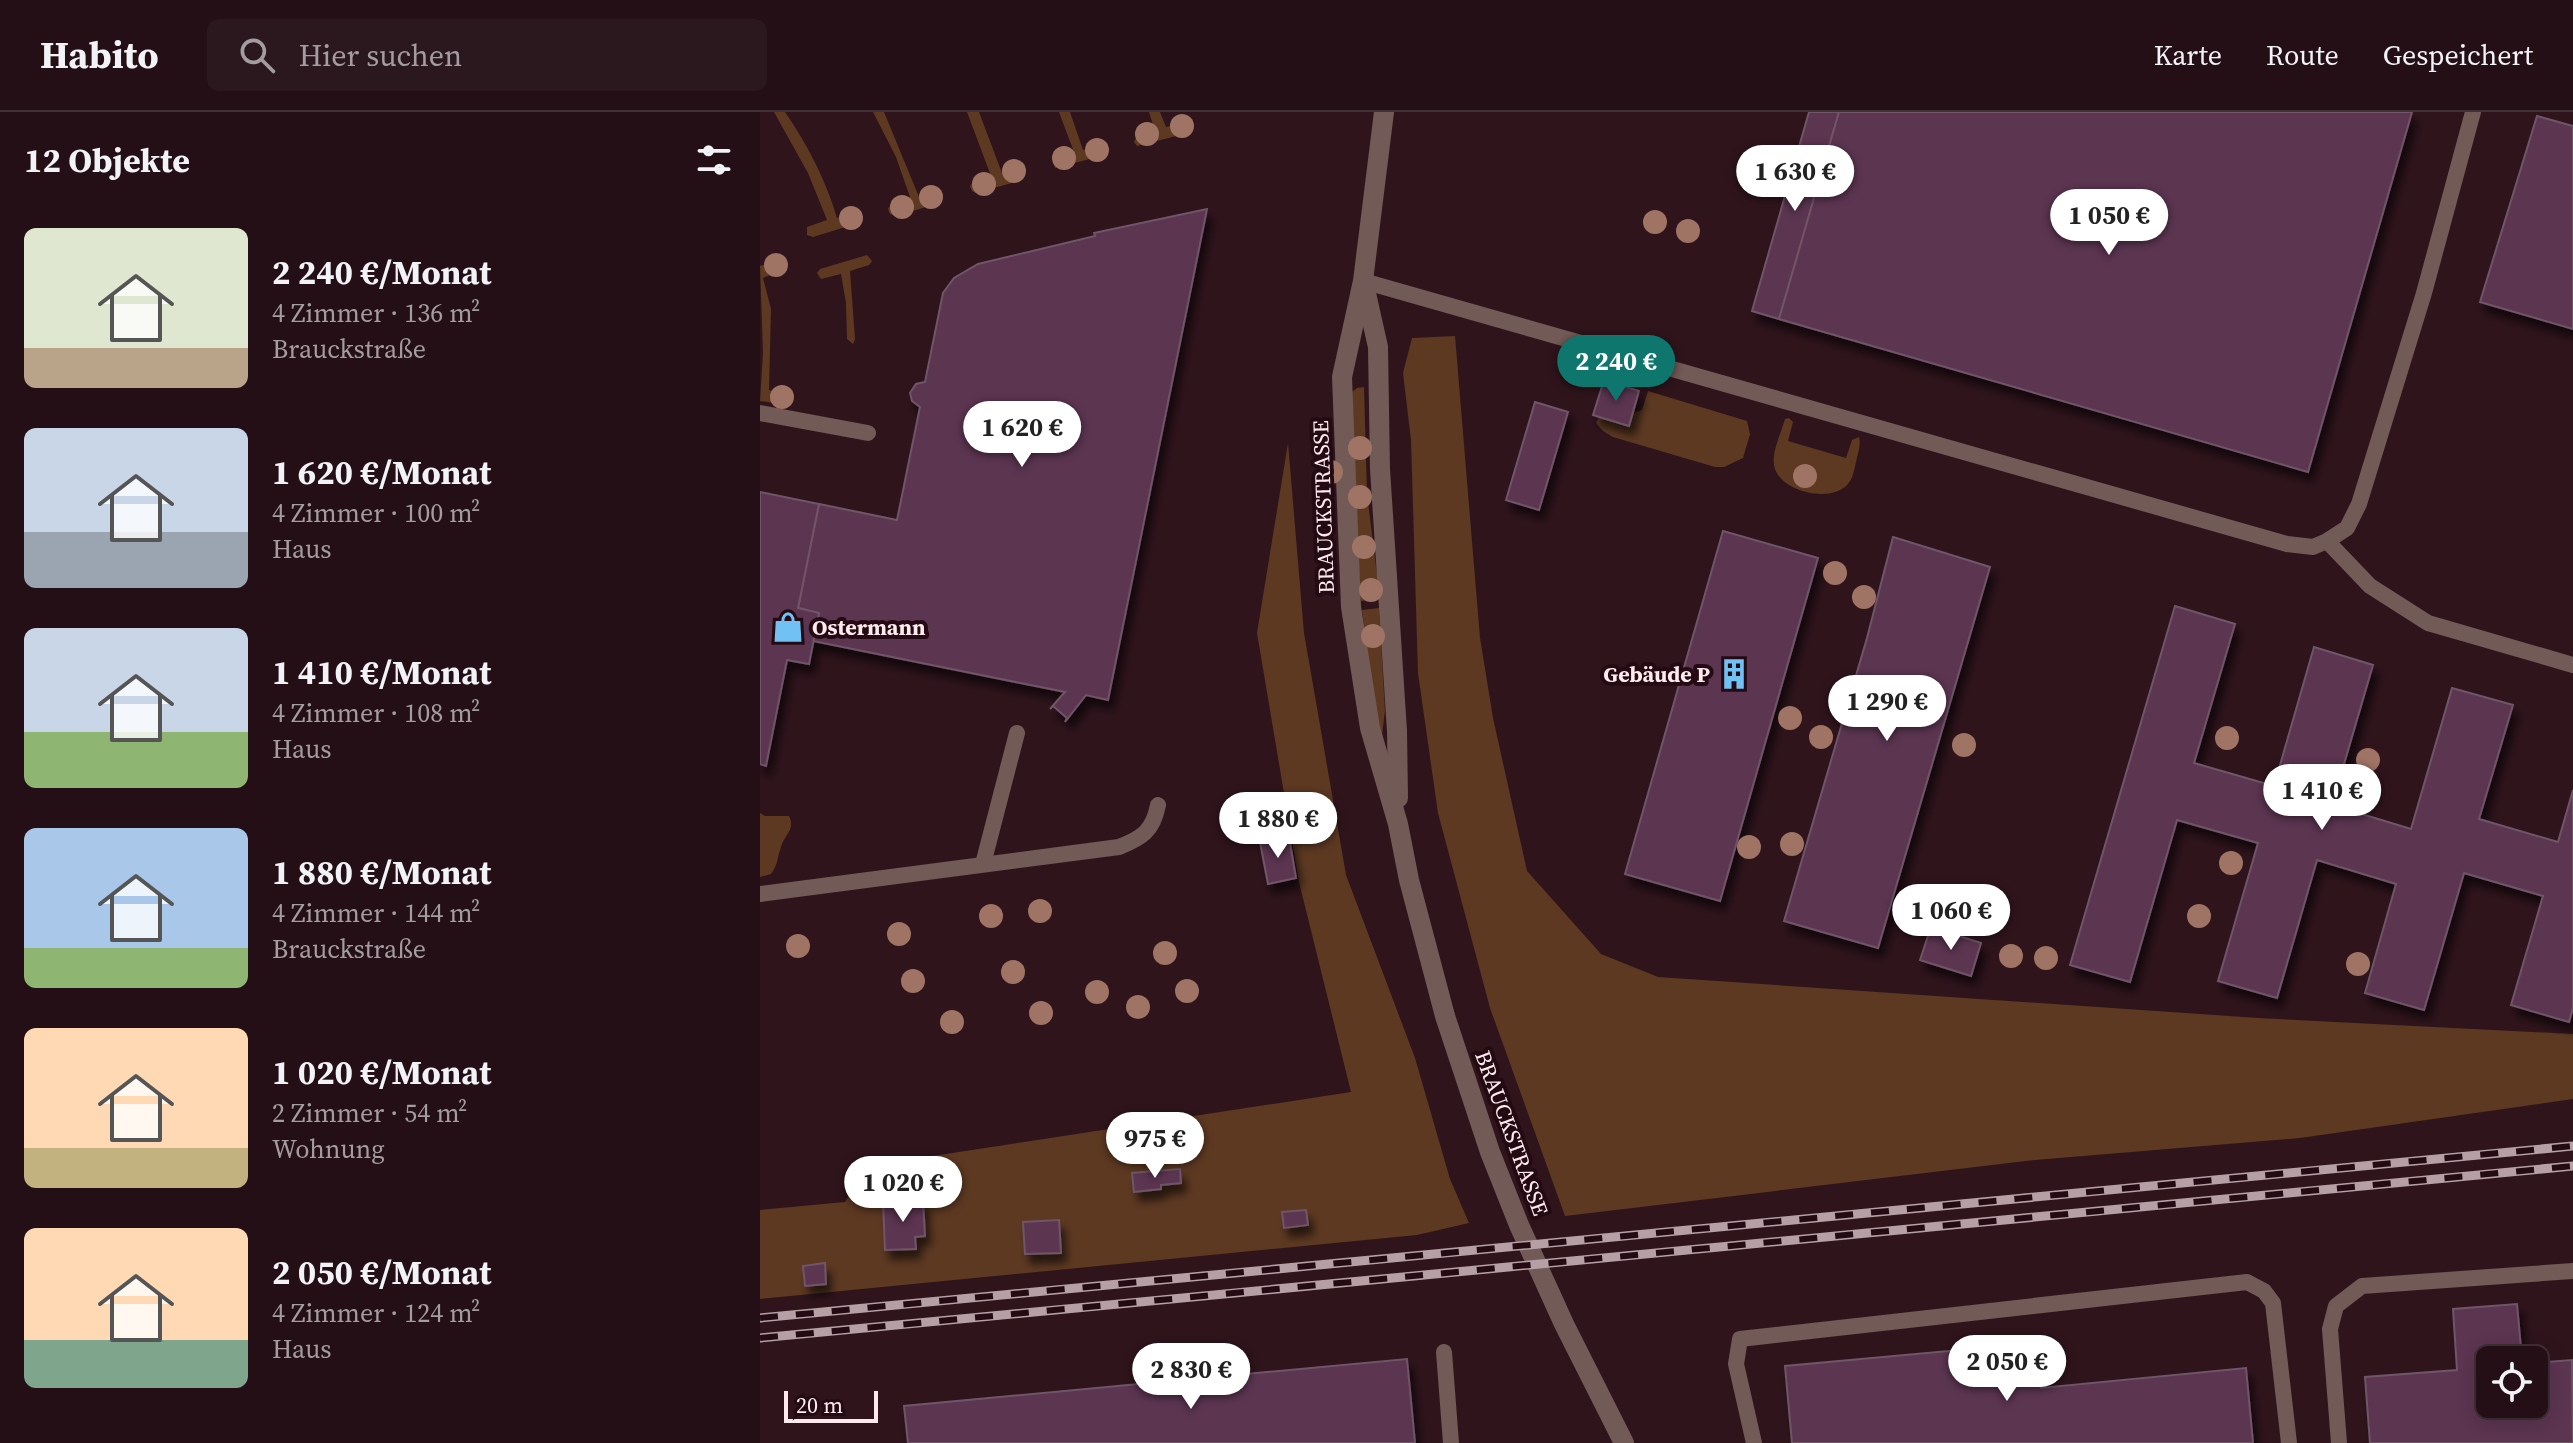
<!DOCTYPE html>
<html lang="de">
<head>
<meta charset="utf-8">
<style>
	:root { --surface:#230f15; --page:#2b181e; --text:#f1f3f6; --muted:#a39ca0; --line:#402f34; --accent:#0f766e }
	body { margin:0; font-family:"Source Serif 4",serif; background:var(--page); color:var(--text); height:100vh; display:flex; flex-direction:column; font-size:30px; white-space:nowrap }
	* { box-sizing:border-box; margin:0 }
	p { font-size:26px; color:var(--muted) }
	.icon { flex:none; width:44px; height:44px; fill:none; stroke:currentColor; stroke-width:2; stroke-linecap:round; stroke-linejoin:round }
	.map { position:relative; flex:1; overflow:hidden }
	.details { display:flex; flex-direction:column; background:var(--surface); width:760px }
	.details>* { flex:none }
	.controls { position:absolute; left:1716px; top:1234px; display:grid; gap:16px }
	.controls a { display:grid; place-items:center; width:72px; height:72px; border-radius:12px; background:var(--surface); box-shadow:0 4px 20px #0003,0 0 0 2px var(--line); font-size:40px }
	.scale { position:absolute; left:24px; bottom:20px; width:94px; box-sizing:border-box; padding-left:8px; border:4px solid #ffebef; border-top:0; font-size:22px; line-height:28px; white-space:nowrap; color:#ffebef; -webkit-text-stroke:6px #240b13; paint-order:stroke }
	.price { position:absolute; translate:-50% -68px; padding:0 18px; border-radius:28px; background:#fff; color:#222; font-size:26px; line-height:52px; filter:drop-shadow(0 2px 4px #0008) }
	.price::after { content:''; position:absolute; left:50%; top:48px; width:24px; height:18px; margin-left:-12px; background:inherit; clip-path:polygon(0 0,100% 0,50% 100%) }
	.price.selected { background:var(--accent); color:#fff }
	ul { padding:0; list-style:none }
	li { display:flex; align-items:center; gap:24px; height:200px; padding:0 24px }
	li span { display:grid; place-items:center; flex:none; width:224px; height:160px; border-radius:12px; color:#555 }
	li>.icon { margin-inline-start:auto }
	span .icon { width:96px; height:96px; fill:#fffc; stroke-width:1 }
	li b { font-size:34px }
	h2 { display:flex; justify-content:space-between; align-items:center; height:96px; padding:0 24px; font-size:34px }
	header { display:flex; align-items:center; gap:48px; box-sizing:border-box; height:112px; padding:0 40px; background:var(--surface); border-bottom:2px solid var(--line) }
	header strong { font-size:38px }
	nav { display:flex; gap:44px; margin-inline-start:auto; font-size:28px }
	.search { width:560px; height:72px; background:var(--page); display:flex; align-items:center; gap:20px; box-sizing:border-box; padding:0 28px; border-radius:12px; color:var(--muted); font-size:30px }
	main { display:flex; flex:1; min-height:0 }
	.map>svg:first-child { display:block }
	.green { fill:#5d3922 }
	.building { fill:#5c3451; stroke:#6f5567; stroke-width:2; filter:url(#shadow) }
	.lines { fill:none; stroke-linecap:round; stroke-linejoin:round }
	.service { stroke:#725a56; stroke-width:16 }
	.tertiary { stroke:#725a56; stroke-width:20 }
	.rail-casing { stroke:#b6a0a5; stroke-width:9 }
	.rail { stroke:#240b13; stroke-width:6; stroke-dasharray:18; stroke-linecap:butt }
	.tree { fill:#9f7464 }
	.labels { text-anchor:middle; stroke-width:8; stroke-linejoin:round; paint-order:stroke }
	.street-label { font-size:22px; fill:#ffebef; stroke:#240b13 }
	.poi-label { font-size:22px; font-weight:bold; fill:#ffebef; stroke:#240b13; text-anchor:start }
</style>
</head>
<body>
<header>
<strong>Habito</strong>
<div class="search"><svg class="icon" aria-label="search" viewBox="0 0 24 24"><circle cx="10" cy="10" r="6"/><path d="M15 15l6 6"/></svg>Hier suchen</div>
<nav><a>Karte</a><a>Route</a><a>Gespeichert</a></nav>
</header>
<main>
<section class="details">
<h2>12 Objekte<svg class="icon" aria-label="filters" viewBox="0 0 24 24"><path d="M4 7h16M4 17h16"/><circle cx="9" cy="7" r="2"/><circle cx="15" cy="17" r="2"/></svg></h2>
<ul>
<li><span style="background:linear-gradient(#dfe7d0 75%,#b9a48a 0)"><svg class="icon" aria-label="home" viewBox="0 0 24 24"><path d="M3 11l9-7 9 7M6 9v11h12V9"/></svg></span><div><b>2 240 €/Monat</b><p>4 Zimmer · 136 m²</p><p>Brauckstraße</p></div></li>
<li><span style="background:linear-gradient(#c9d6e8 65%,#9aa5b1 0)"><svg class="icon" aria-label="home" viewBox="0 0 24 24"><path d="M3 11l9-7 9 7M6 9v11h12V9"/></svg></span><div><b>1 620 €/Monat</b><p>4 Zimmer · 100 m²</p><p>Haus</p></div></li>
<li><span style="background:linear-gradient(#c9d6e8 65%,#8fb573 0)"><svg class="icon" aria-label="home" viewBox="0 0 24 24"><path d="M3 11l9-7 9 7M6 9v11h12V9"/></svg></span><div><b>1 410 €/Monat</b><p>4 Zimmer · 108 m²</p><p>Haus</p></div></li>
<li><span style="background:linear-gradient(#a9c7e8 75%,#8fb573 0)"><svg class="icon" aria-label="home" viewBox="0 0 24 24"><path d="M3 11l9-7 9 7M6 9v11h12V9"/></svg></span><div><b>1 880 €/Monat</b><p>4 Zimmer · 144 m²</p><p>Brauckstraße</p></div></li>
<li><span style="background:linear-gradient(#ffd9b3 75%,#c2b280 0)"><svg class="icon" aria-label="home" viewBox="0 0 24 24"><path d="M3 11l9-7 9 7M6 9v11h12V9"/></svg></span><div><b>1 020 €/Monat</b><p>2 Zimmer · 54 m²</p><p>Wohnung</p></div></li>
<li><span style="background:linear-gradient(#ffd9b3 70%,#7fa58c 0)"><svg class="icon" aria-label="home" viewBox="0 0 24 24"><path d="M3 11l9-7 9 7M6 9v11h12V9"/></svg></span><div><b>2 050 €/Monat</b><p>4 Zimmer · 124 m²</p><p>Haus</p></div></li>
</ul>
</section>
<div class="map">
<svg width="1813" height="1331" viewBox="0 0 1813 1331">
	<defs>
		<filter id="shadow"><feDropShadow dx="5" dy="9" stdDeviation="4" flood-color="#0009"/></filter>
	</defs>
	<rect width="100%" height="100%" fill="#2f141c"/>
	<g class="green">
		<path d="M14,0H25C47,32 66,68 77,106L95,101L103,106L102,110L53,125L47,123V115L67,108L48,61Z"/>
		<path d="M113,0H124L159,85L177,78L183,81L182,90L137,104L130,102L128,97L131,92L150,85L136,45Z"/>
		<path d="M207,0H219L242,61L260,57L265,62L262,68L216,81L212,79L210,74L214,69L231,64Z"/>
		<path d="M299,0H310L323,38L345,34L347,41L345,43L295,56L293,49L314,40Z"/>
		<path d="M389,0H400L406,15L427,10L430,16L428,21L377,34L374,30L377,24L395,19Z"/>
		<path d="M107,143L112,149L109,153L90,159L95,227L93,232L87,227L86,191L81,162L61,167L57,161L60,157Z"/>
		<path d="M20,148L24,150V157L3,166L11,197L9,278L32,287L29,293L0,289L3,241L0,154Z"/>
		<path d="M695,224L720,526L733,606L767,759L841,842L898,865L1498,906L1813,922V987L1540,1026L1275,1048L805,1104L730,896L678,701L658,561L651,328L643,261L652,226Z"/>
		<path d="M604,275L607,382L620,487L601,489L594,388L592,280L597,276Z"/>
		<path d="M888,279L987,309L990,322L983,346L964,355H955L853,325L843,319L836,311L839,305L869,314L873,301L882,298Z"/>
		<path d="M1029,306L1033,310L1028,329L1086,346L1092,328L1099,325C1101,333 1098,341 1096,350C1094,358 1093,367 1087,373C1070,391 1023,380 1015,357C1010,342 1021,322 1025,307Z"/>
		<path d="M528,331L544,521L586,763L655,946L690,1067L709,1111L657,1123L0,1187V1098L85,1090L107,1054L591,980L539,770L497,521Z"/>
		<path d="M619,496L625,599L622,623L618,620L602,498Z"/>
		<path d="M0,701L5,704H29C36,718 24,723 21,735C17,746 18,753 11,762L0,765Z"/>
	</g>
	<g class="building">
		<path d="M1049,0H1079L1019,207L992,199Z"/>
		<path d="M1079,0H1652L1548,360L1019,207Z"/>
		<path d="M1777,4L1813,14V217L1720,190Z"/>
		<path d="M447,97L348,588L326,583L305,610L307,606L293,594L290,597L305,580L53,529L59,501L38,496L59,392L137,408L160,295L152,289L150,281L156,272L165,270L183,181L194,166L218,152L335,124L334,121Z"/>
		<path d="M844,268L879,279L869,314L833,303Z"/>
		<path d="M775,290L808,300L779,398L746,388Z"/>
		<path d="M0,380L59,392L38,496L59,501L49,552L27,548L6,654L0,652Z"/>
		<path d="M963,419L1058,446L960,789L865,762Z"/>
		<path d="M1133,425L1230,455L1118,836L1024,809L1107,526Z"/>
		<path d="M1415,494L1475,512L1434,651L1514,674L1554,535L1613,553L1572,693L1651,717L1692,576L1753,593L1719,707L1798,730L1813,678V896L1809,910L1751,893L1783,784L1704,761L1664,898L1605,881L1636,772L1557,748L1517,886L1458,869L1498,731L1417,708L1370,870L1310,853Z"/>
		<path d="M507,697L512,723L498,725L494,699Z"/>
		<path d="M529,725L536,766L508,772L500,730Z"/>
		<path d="M1171,815L1221,831L1211,864L1160,848Z"/>
		<path d="M420,1057L421,1071L401,1073V1077L374,1080L372,1061Z"/>
		<path d="M163,1088L165,1124L155,1125L156,1137L125,1138L123,1089Z"/>
		<path d="M546,1098L548,1113L524,1116L522,1100Z"/>
		<path d="M299,1108L301,1141L265,1142L263,1110Z"/>
		<path d="M65,1151L66,1172L45,1174L43,1154Z"/>
		<path d="M1757,1192L1762,1248H1730V1292H1774V1251L1812,1248L1813,1331H1610L1605,1265L1697,1258L1693,1197Z"/>
		<path d="M1276,1231L1281,1276L1486,1256L1493,1331H1032L1025,1254Z"/>
		<path d="M647,1247L655,1331H148L144,1294Z"/>
	</g>
	<g class="lines">
		<g class="service">
			<path d="M603,169L1527,432L1553,435L1567,429L1587,416L1599,392L1664,181L1713,0"/>
			<path d="M0,301L108,321"/>
			<path d="M1567,429L1610,474L1668,511L1813,553"/>
			<path d="M223,752L257,621"/>
			<path d="M0,782L359,735C382,726 393,719 398,693"/>
			<path d="M684,1240L691,1331"/>
			<path d="M994,1331L976,1252L980,1227L1487,1170L1504,1179L1513,1191L1529,1331"/>
			<path d="M1579,1331L1570,1217L1576,1194L1602,1174L1813,1159"/>
		</g>
		<g class="tertiary">
			<path d="M624,0L603,169L582,265L591,495L610,616L638,712L649,768L685,904L730,1040L759,1113L804,1212L864,1331"/>
			<path d="M605,177L618,235L620,357L637,619L638,686"/>
		</g>
		<defs>
			<g id="rail">
				<path d="M0,1206L1813,1034"/>
				<path d="M0,1226L1813,1054"/>
			</g>
		</defs>
		<use href="#rail" class="rail-casing"/>
		<use href="#rail" class="rail"/>
	</g>
	<g class="tree">
		<circle cx="422" cy="14" r="12"/>
		<circle cx="387" cy="22" r="12"/>
		<circle cx="337" cy="38" r="12"/>
		<circle cx="304" cy="46" r="12"/>
		<circle cx="254" cy="59" r="12"/>
		<circle cx="224" cy="72" r="12"/>
		<circle cx="171" cy="85" r="12"/>
		<circle cx="142" cy="95" r="12"/>
		<circle cx="91" cy="106" r="12"/>
		<circle cx="895" cy="110" r="12"/>
		<circle cx="928" cy="119" r="12"/>
		<circle cx="16" cy="153" r="12"/>
		<circle cx="22" cy="285" r="12"/>
		<circle cx="600" cy="336" r="12"/>
		<circle cx="571" cy="360" r="12"/>
		<circle cx="1045" cy="364" r="12"/>
		<circle cx="600" cy="385" r="12"/>
		<circle cx="604" cy="435" r="12"/>
		<circle cx="1075" cy="461" r="12"/>
		<circle cx="611" cy="478" r="12"/>
		<circle cx="1104" cy="485" r="12"/>
		<circle cx="613" cy="524" r="12"/>
		<circle cx="1030" cy="606" r="12"/>
		<circle cx="1061" cy="625" r="12"/>
		<circle cx="1467" cy="626" r="12"/>
		<circle cx="1204" cy="633" r="12"/>
		<circle cx="1608" cy="648" r="12"/>
		<circle cx="1032" cy="732" r="12"/>
		<circle cx="989" cy="735" r="12"/>
		<circle cx="1471" cy="751" r="12"/>
		<circle cx="280" cy="799" r="12"/>
		<circle cx="231" cy="804" r="12"/>
		<circle cx="1439" cy="804" r="12"/>
		<circle cx="139" cy="822" r="12"/>
		<circle cx="38" cy="834" r="12"/>
		<circle cx="405" cy="841" r="12"/>
		<circle cx="1251" cy="844" r="12"/>
		<circle cx="1286" cy="846" r="12"/>
		<circle cx="1598" cy="852" r="12"/>
		<circle cx="253" cy="860" r="12"/>
		<circle cx="153" cy="869" r="12"/>
		<circle cx="427" cy="879" r="12"/>
		<circle cx="337" cy="880" r="12"/>
		<circle cx="378" cy="895" r="12"/>
		<circle cx="281" cy="901" r="12"/>
		<circle cx="192" cy="910" r="12"/>
	</g>
	<defs>
		<symbol id="shop-bare" viewBox="-9 -9 18 18"><path d="M-5-2.5h2.3a2.7 3.5 0 0 1 5.4 0H5L5.5 6h-11ZM-1.5-2.5h3a1.5 2.3 0 0 0-3 0Z" fill="#71c1f4" stroke="#240b13" stroke-width="2.5" paint-order="stroke"/></symbol>
		<symbol id="building-bare" viewBox="-9 -9 18 18"><path d="M-4-6H4V6H1V3H-1V6H-4ZM-2.5-4.3h1.7v1.8h-1.7ZM.8-4.3h1.7v1.8H.8ZM-2.5-1h1.7V.8h-1.7ZM.8-1h1.7V.8H.8Z" fill="#71c1f4" stroke="#240b13" stroke-width="2.5" paint-order="stroke"/></symbol>
	</defs>
	<g fill-rule="evenodd">
		<use href="#shop-bare" x="6" y="493" width="44" height="44"/>
		<use href="#building-bare" x="952" y="540" width="44" height="44"/>
	</g>
	<g class="labels">
		<g class="street-label">
			<text transform="translate(563 395) rotate(-92)" y="8">BRAUCKSTRASSE</text>
			<text transform="translate(752 1021) rotate(70)" y="8">BRAUCKSTRASSE</text>
		</g>
		<g class="poi-label">
			<text x="52" y="523">Ostermann</text>
			<text x="950" y="570" text-anchor="end">Gebäude P</text>
		</g>
	</g>
</svg>
<div class="controls">
<a><svg class="icon" aria-label="locate" viewBox="0 0 24 24"><circle cx="12" cy="12" r="6"/><path d="M12 2v4M12 18v4M2 12h4M18 12h4"/></svg></a>
</div>
<div class="scale">20 m</div>
<b class="price" style="left:1035px;top:101px">1 630 €</b>
<b class="price" style="left:1349px;top:145px">1 050 €</b>
<b class="price selected" style="left:856px;top:291px">2 240 €</b>
<b class="price" style="left:262px;top:357px">1 620 €</b>
<b class="price" style="left:1127px;top:631px">1 290 €</b>
<b class="price" style="left:1562px;top:720px">1 410 €</b>
<b class="price" style="left:518px;top:748px">1 880 €</b>
<b class="price" style="left:1191px;top:840px">1 060 €</b>
<b class="price" style="left:395px;top:1068px">975 €</b>
<b class="price" style="left:143px;top:1112px">1 020 €</b>
<b class="price" style="left:1247px;top:1291px">2 050 €</b>
<b class="price" style="left:431px;top:1299px">2 830 €</b>
</div>
</main>
</body>
</html>
